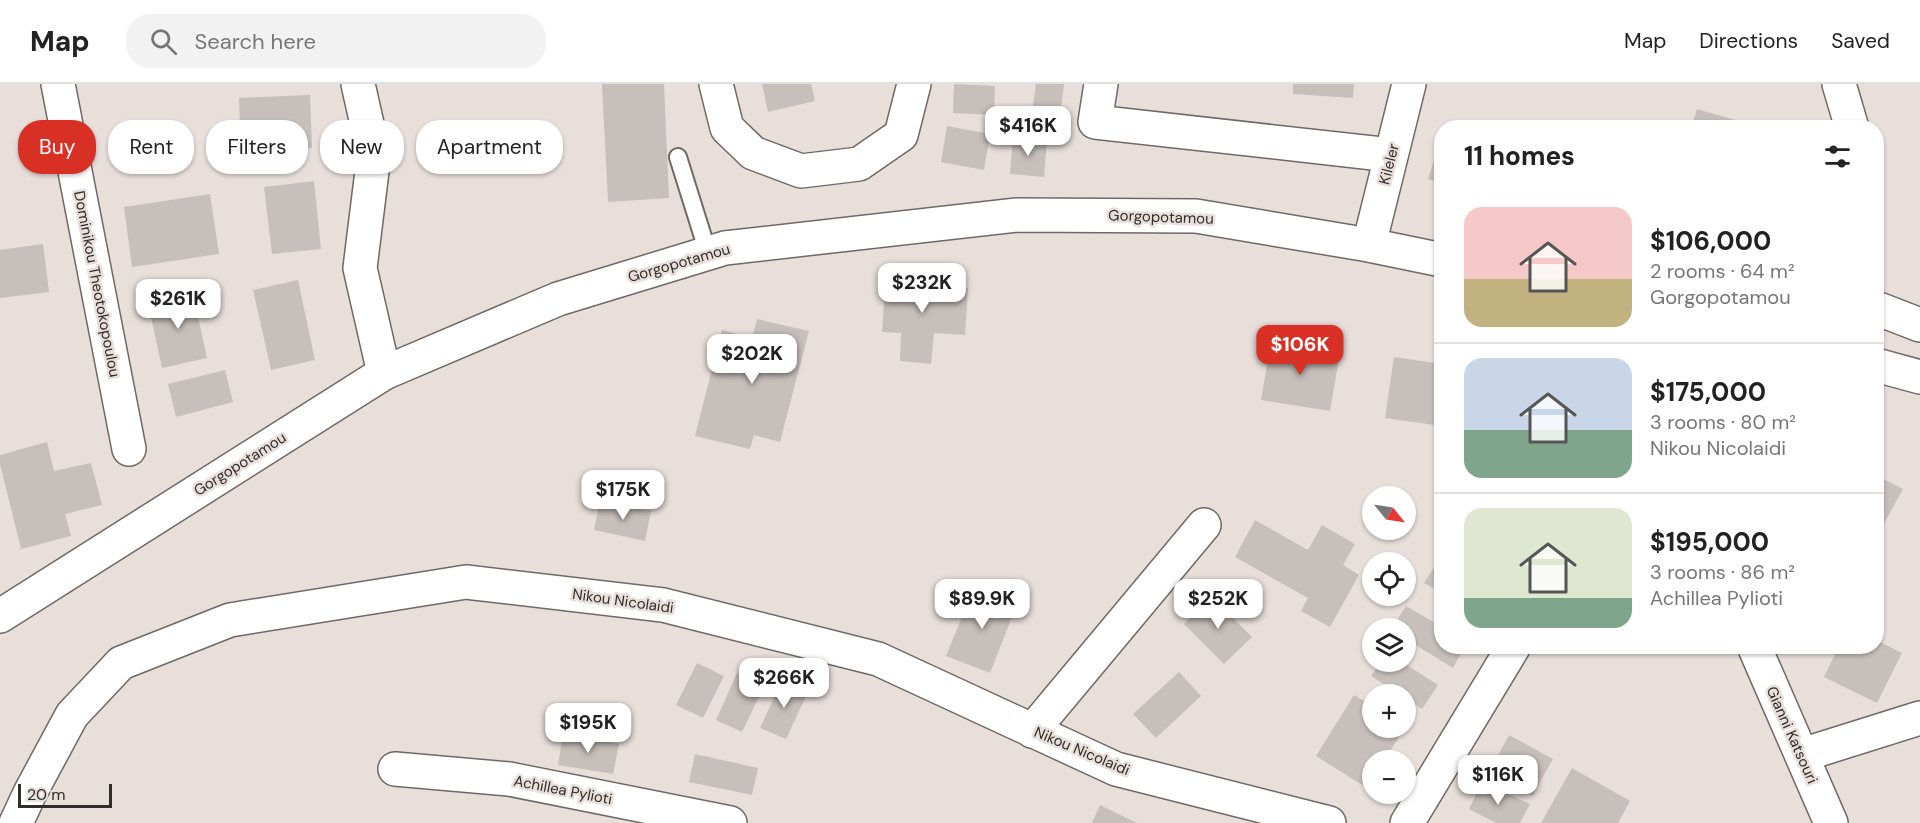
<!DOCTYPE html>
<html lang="en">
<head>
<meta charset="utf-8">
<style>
	:root { --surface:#fff; --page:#f2f2f2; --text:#222; --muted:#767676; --line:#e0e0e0; --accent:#d93025 }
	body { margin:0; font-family:"DM Sans",sans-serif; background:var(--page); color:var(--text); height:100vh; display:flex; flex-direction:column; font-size:22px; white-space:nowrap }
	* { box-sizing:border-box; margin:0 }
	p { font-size:20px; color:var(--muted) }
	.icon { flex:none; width:33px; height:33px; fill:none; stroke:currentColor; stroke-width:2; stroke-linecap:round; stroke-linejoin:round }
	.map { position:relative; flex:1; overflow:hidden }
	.drawer { position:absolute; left:1434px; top:36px; width:450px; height:534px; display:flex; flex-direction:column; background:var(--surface); border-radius:24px; box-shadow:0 2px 4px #0004 }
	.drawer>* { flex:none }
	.banner { position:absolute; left:18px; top:36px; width:570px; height:54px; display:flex; gap:12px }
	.needle { width:39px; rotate:120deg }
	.tools { position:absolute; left:1362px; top:402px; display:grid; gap:12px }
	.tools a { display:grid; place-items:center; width:54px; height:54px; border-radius:50%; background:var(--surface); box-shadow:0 2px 4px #0004; font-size:30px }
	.scale { position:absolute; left:18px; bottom:15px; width:94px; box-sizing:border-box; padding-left:6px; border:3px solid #302d2c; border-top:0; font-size:16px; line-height:21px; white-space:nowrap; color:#302d2c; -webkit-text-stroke:4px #e8dfdb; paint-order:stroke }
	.price { position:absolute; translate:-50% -51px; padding:0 14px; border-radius:12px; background:#fff; color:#222; font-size:20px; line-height:39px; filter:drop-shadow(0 2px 3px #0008) }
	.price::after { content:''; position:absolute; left:50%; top:36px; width:18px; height:14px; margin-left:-9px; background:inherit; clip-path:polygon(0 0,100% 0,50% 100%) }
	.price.on { background:var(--accent); color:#fff }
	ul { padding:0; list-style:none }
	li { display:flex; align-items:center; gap:18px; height:150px; padding:0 30px }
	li+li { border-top:2px solid var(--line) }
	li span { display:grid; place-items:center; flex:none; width:168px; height:120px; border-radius:18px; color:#555 }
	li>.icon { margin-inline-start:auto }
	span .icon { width:72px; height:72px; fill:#fffc; stroke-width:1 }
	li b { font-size:26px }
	h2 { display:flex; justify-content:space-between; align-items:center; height:72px; padding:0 30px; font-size:26px }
	.tag { padding:0 21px; border-radius:24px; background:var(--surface); box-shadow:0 2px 4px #0004; font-size:21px; line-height:54px }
	.tag.on { background:var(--accent); color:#fff }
	header { display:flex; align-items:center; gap:36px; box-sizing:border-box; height:84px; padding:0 30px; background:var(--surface); border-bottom:2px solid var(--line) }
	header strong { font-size:28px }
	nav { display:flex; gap:33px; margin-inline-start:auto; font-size:21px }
	.search { width:420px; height:54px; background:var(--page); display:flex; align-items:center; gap:15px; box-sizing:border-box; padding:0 21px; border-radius:24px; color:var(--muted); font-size:22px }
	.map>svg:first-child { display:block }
	.building { fill:#c7bfbb }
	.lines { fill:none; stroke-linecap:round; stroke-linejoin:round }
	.lane-casing { stroke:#6f6864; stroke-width:20 }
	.street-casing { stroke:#6f6864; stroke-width:36 }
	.secondary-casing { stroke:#6f6864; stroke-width:36 }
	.lane { stroke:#fff; stroke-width:16 }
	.street { stroke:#fff; stroke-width:33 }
	.secondary { stroke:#fff; stroke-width:33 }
	.labels { text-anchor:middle; stroke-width:5; stroke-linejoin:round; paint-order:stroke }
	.street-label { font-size:15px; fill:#302d2c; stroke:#e8dfdb }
</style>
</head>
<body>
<header>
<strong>Map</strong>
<div class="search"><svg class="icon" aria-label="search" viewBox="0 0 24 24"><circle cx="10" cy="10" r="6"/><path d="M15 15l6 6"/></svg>Search here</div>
<nav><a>Map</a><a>Directions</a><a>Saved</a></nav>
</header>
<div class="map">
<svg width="1920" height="739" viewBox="0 0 1920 739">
	<rect width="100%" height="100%" fill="#e8dfdb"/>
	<g class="building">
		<path d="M602,0H664L669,114L608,118Z"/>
		<path d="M762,0H811L815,17L768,28Z"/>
		<path d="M954,0L995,2L994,31L953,29Z"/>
		<path d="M1036,0H1064L1059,40L1031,36Z"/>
		<path d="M1293,0H1354L1353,14L1293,10Z"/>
		<path d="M310,11L312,64L241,67L239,14Z"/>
		<path d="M1697,25L1760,43L1759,44H1691Z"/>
		<path d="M947,42L990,50L984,86L941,78Z"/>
		<path d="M1013,53L1047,56L1044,93L1010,90Z"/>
		<path d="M1441,56H1442V100L1428,95Z"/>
		<path d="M314,97L321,165L272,170L264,103Z"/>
		<path d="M210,110L219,170L132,183L124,123Z"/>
		<path d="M43,160L49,208L0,214V166Z"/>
		<path d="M886,190L932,194L931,201L968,204L965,251L934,249L931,280L900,277L901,249L882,248Z"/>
		<path d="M298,196L315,276L271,286L253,206Z"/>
		<path d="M193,209L207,274L162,284L148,219Z"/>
		<path d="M757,235L809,247L780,358L754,351L750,365L695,352L722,246L752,254Z"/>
		<path d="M1271,258L1340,269L1330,327L1261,316Z"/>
		<path d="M1394,273L1442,280V342L1385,334Z"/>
		<path d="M225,286L233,318L176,333L168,300Z"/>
		<path d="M47,358L54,387L91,379L102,421L65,430L71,452L21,465L0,380V371Z"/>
		<path d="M1876,391L1903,405L1876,454Z"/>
		<path d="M600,417L651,427L645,457L594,446Z"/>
		<path d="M1255,436L1308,466L1322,441L1355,460L1343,481L1359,491L1330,543L1301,527L1308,514L1235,473Z"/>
		<path d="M1442,471V509L1424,499Z"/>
		<path d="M974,503L1017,520L990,589L946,572Z"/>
		<path d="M1212,513L1252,553L1224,580L1184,540Z"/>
		<path d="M1406,522L1442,543V562H1465L1453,584L1406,555V544H1392Z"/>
		<path d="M1876,556L1902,569L1877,619L1824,593L1839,562H1876Z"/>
		<path d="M1381,578H1402L1438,601L1422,625L1406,615V610H1399L1371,592Z"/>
		<path d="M697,579L724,592L703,634L676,621Z"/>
		<path d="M1179,588L1201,612L1156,654L1133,630Z"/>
		<path d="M737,589L764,602L742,648L716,636Z"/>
		<path d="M783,594L809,606L786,655L760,644Z"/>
		<path d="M1354,611L1372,622V644H1405L1384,676H1372V695L1367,704L1316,672Z"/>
		<path d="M563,650L619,660L613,690L558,681Z"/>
		<path d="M1509,651L1553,675L1532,712L1489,688Z"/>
		<path d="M695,670L758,684L752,711L689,698Z"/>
		<path d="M1572,684L1630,717L1618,739H1541Z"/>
		<path d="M1482,698L1530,720L1520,739H1496L1469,725Z"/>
		<path d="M1100,721L1137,739H1092Z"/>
	</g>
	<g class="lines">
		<defs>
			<path id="lane" d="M678,73L708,169"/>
			<g id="street">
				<path d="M58,0L129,365"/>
				<path d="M358,0L374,71L360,184L384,289"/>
				<path d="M716,0L727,44L753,69L801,87L859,80L901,51L914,0"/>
				<path d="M1101,0L1095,38L1391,71"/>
				<path d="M1839,0L1852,44"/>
				<path d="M1369,161L1409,0"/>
				<path d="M1876,224L1920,241"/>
				<path d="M1754,562L1831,739"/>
				<path d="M1032,647L1204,441"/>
				<path d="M1802,671L1920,634"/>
				<path d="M395,685L509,695L730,739"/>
				<path d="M16,739L30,709L72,631L121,579L230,536L466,498L663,521L878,575L1116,685L1329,739"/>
				<path d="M1407,739L1514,562"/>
			</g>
			<g id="secondary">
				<path d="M1876,281L1920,293"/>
				<path d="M0,532L384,289L558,215L725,164L1017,131L1196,132L1369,161L1442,176"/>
			</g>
		</defs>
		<use href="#lane" class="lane-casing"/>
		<use href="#street" class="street-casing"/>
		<use href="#secondary" class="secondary-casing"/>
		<use href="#lane" class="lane"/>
		<use href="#street" class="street"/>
		<use href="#secondary" class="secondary"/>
	</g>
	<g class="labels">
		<g class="street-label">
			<text transform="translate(1389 80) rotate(-76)" y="5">Kileler</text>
			<text transform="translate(1161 133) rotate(2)" y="5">Gorgopotamou</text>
			<text transform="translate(679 179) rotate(-16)" y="5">Gorgopotamou</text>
			<text transform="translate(97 200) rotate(79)" y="5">Dominikou Theotokopoulou</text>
			<text transform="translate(240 380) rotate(-32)" y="5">Gorgopotamou</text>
			<text transform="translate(623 517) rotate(8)" y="5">Nikou Nicolaidi</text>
			<text transform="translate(1792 651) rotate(66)" y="5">Gianni Katsouri</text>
			<text transform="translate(1082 667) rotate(23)" y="5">Nikou Nicolaidi</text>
			<text transform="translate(563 706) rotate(11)" y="5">Achillea Pylioti</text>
		</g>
	</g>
</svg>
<div class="tools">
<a><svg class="needle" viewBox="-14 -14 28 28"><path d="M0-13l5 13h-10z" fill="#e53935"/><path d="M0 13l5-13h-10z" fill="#767676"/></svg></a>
<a><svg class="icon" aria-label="locate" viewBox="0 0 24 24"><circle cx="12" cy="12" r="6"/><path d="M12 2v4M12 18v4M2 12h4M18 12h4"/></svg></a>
<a><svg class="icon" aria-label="layers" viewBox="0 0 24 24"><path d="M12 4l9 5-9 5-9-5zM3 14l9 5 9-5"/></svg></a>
<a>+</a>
<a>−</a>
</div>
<div class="scale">20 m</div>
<b class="price" style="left:1028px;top:73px">$416K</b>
<b class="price" style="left:922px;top:230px">$232K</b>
<b class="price" style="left:178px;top:246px">$261K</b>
<b class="price on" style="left:1300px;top:292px">$106K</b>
<b class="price" style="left:752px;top:301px">$202K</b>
<b class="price" style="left:623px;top:437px">$175K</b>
<b class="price" style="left:982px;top:546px">$89.9K</b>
<b class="price" style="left:1218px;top:546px">$252K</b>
<b class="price" style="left:784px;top:625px">$266K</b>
<b class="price" style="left:588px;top:670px">$195K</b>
<b class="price" style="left:1498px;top:722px">$116K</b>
<div class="banner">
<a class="tag on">Buy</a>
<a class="tag">Rent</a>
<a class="tag">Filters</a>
<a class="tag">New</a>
<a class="tag">Apartment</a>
</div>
<section class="drawer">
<h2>11 homes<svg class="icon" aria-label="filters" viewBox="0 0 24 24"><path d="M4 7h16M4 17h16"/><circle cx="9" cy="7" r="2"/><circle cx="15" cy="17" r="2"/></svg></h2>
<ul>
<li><span style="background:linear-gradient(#f6c9c9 60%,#c2b280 0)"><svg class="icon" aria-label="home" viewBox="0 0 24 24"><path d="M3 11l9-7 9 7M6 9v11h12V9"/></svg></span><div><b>$106,000</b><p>2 rooms · 64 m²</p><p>Gorgopotamou</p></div></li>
<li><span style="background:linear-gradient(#c9d6e8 60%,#7fa58c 0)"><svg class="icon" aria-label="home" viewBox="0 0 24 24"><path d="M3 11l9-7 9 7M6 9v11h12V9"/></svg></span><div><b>$175,000</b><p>3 rooms · 80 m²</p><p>Nikou Nicolaidi</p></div></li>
<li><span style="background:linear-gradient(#dfe7d0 75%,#7fa58c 0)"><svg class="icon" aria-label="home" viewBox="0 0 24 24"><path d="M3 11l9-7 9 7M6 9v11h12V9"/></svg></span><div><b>$195,000</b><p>3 rooms · 86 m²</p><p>Achillea Pylioti</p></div></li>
</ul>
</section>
</div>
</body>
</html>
